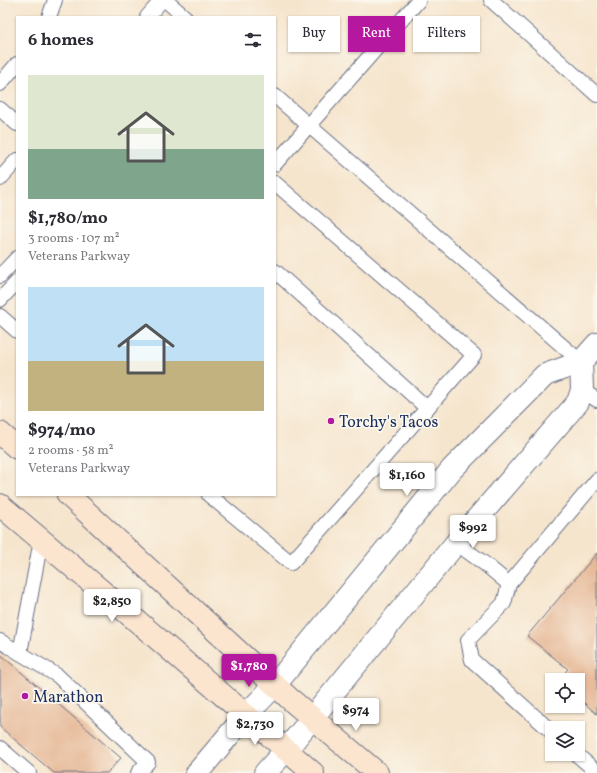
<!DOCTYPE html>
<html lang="en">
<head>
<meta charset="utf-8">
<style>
	:root { --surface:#fff; --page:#f2f2f3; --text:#2b2b33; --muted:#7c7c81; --accent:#b5179e }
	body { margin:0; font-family:Vollkorn,serif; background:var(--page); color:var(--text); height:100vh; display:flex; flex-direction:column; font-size:15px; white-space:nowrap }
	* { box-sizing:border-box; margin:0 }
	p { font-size:13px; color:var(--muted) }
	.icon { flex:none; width:22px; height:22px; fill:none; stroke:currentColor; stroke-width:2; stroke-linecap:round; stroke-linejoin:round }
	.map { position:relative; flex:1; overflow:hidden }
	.side { position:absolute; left:16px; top:16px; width:260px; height:480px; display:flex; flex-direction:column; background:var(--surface); border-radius:0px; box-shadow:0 1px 3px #0004 }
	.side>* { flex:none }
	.top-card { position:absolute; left:288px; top:16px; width:249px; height:36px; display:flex; gap:8px }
	.fabs { position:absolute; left:545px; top:673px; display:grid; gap:8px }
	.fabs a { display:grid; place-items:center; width:40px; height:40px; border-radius:0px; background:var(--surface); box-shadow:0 1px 3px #0004; font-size:20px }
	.price { position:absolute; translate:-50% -34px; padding:0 9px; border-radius:4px; background:#fff; color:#222; font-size:13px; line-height:26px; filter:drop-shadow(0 1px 2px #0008) }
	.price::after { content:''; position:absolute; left:50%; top:24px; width:12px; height:9px; margin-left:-6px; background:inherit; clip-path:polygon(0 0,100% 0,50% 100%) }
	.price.current { background:var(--accent); color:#fff }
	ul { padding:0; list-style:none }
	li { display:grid; align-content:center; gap:8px; height:212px; padding:0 12px }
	li span { display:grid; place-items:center; height:124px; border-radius:0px; color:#555 }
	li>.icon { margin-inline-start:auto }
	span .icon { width:72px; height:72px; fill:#fffc; stroke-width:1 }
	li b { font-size:17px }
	h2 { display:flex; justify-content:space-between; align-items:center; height:48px; padding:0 12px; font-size:17px }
	.pill { padding:0 14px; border-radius:0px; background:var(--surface); box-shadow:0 1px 3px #0004; font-size:14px; line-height:36px }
	.pill.current { background:var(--accent); color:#fff }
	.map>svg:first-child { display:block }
	.building { fill:#e6b896 }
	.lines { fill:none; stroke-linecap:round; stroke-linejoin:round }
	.service-casing { stroke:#686f85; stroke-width:16 }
	.minor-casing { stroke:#686f85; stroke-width:24 }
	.secondary-casing { stroke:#686f85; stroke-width:24 }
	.service { stroke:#fff; stroke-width:14 }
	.minor { stroke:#fff; stroke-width:22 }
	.secondary { stroke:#fce5cf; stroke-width:22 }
	.poi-dot { fill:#b5179e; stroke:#fbf7ec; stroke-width:1.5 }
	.labels { text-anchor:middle; stroke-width:3.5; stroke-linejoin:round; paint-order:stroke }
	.poi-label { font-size:16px; fill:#1b2f5e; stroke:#fbf7ec; text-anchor:start }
</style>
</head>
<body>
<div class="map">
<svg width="597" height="773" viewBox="0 0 597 773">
	<rect width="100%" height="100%" fill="#fbf7ec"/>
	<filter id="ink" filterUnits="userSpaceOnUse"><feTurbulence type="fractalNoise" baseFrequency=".025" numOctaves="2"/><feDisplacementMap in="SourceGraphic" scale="8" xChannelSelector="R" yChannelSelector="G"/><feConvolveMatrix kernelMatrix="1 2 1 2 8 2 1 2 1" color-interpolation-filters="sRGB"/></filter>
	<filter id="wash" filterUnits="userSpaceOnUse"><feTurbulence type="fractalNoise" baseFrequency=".012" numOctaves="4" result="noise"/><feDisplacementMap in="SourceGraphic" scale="16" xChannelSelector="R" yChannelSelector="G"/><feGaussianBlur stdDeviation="0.9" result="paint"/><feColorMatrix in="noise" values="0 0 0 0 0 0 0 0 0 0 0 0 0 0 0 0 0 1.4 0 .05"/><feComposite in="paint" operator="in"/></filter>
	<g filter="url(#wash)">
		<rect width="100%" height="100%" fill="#f6e5cd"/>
		<g id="blocks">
			<g class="building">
				<path d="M597,553V714L578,698V680H575L565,672L568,669L527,636Z"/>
				<path d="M0,654L121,758L107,773H54L0,727Z"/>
			</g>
		</g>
	</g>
	<g filter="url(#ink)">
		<use href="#blocks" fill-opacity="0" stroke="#686f85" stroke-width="1"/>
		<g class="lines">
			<defs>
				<g id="service">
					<path d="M165,0L185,17"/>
					<path d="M491,0L597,95"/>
					<path d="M49,17L55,0"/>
					<path d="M147,17L162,0"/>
					<path d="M0,84L17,64"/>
					<path d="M275,96L581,362"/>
					<path d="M0,109L17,124"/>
					<path d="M275,164L419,0"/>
					<path d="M0,179L17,160"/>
					<path d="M275,271L427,408"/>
					<path d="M0,276L17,258"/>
					<path d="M0,300L17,282"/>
					<path d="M0,316L17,331"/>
					<path d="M582,390L597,400"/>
					<path d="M209,495L291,563L474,355L275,183"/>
					<path d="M456,543L485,564L509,584"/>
					<path d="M0,641L58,676L148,762L138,773"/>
					<path d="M20,653L41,540"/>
					<path d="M552,732L472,660L468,640L504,603L509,584L597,480"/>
					<path d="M0,748L29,773"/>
					<path d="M576,754L597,772"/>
				</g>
				<g id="minor">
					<path d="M197,773L246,715L275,685L452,469L545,375L581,362L597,344"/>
					<path d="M265,773L286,750L456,543L578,402L582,390L581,362"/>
				</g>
				<g id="secondary">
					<path d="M0,433L17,448"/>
					<path d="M68,495L291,700L377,773"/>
					<path d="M0,505L144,627L313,773"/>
				</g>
			</defs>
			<use href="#service" class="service-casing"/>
			<use href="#minor" class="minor-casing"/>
			<use href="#secondary" class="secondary-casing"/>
			<use href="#service" class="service"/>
			<use href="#minor" class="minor"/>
			<use href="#secondary" class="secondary"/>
		</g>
	</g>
	<g class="poi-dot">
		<circle cx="331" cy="421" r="4"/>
		<circle cx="25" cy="696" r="4"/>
	</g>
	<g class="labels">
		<g class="poi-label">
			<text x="339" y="427">Torchy's Tacos</text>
			<text x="33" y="702">Marathon</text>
		</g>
	</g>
</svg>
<div class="fabs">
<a><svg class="icon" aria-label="locate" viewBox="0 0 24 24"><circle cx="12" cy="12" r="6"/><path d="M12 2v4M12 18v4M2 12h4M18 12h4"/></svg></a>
<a><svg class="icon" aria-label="layers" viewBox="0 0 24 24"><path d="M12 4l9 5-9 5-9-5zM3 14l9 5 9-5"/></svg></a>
</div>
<b class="price" style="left:407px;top:497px">$1,160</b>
<b class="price" style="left:473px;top:549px">$992</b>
<b class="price" style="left:112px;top:623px">$2,850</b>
<b class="price current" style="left:249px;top:688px">$1,780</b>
<b class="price" style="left:356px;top:732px">$974</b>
<b class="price" style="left:255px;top:746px">$2,730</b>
<div class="top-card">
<a class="pill">Buy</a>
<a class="pill current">Rent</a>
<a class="pill">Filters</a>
</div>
<section class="side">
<h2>6 homes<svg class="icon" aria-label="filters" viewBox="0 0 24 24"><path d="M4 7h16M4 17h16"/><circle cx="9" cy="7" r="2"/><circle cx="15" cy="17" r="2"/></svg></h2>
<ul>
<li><span style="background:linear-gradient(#dfe7d0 60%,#7fa58c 0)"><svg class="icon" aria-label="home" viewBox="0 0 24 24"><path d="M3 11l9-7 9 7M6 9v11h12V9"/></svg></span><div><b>$1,780/mo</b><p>3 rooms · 107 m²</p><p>Veterans Parkway</p></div></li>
<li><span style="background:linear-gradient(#bfe0f5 60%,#c2b280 0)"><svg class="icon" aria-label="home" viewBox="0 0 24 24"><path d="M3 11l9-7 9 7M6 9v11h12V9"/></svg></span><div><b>$974/mo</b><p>2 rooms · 58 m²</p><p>Veterans Parkway</p></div></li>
</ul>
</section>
</div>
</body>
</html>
